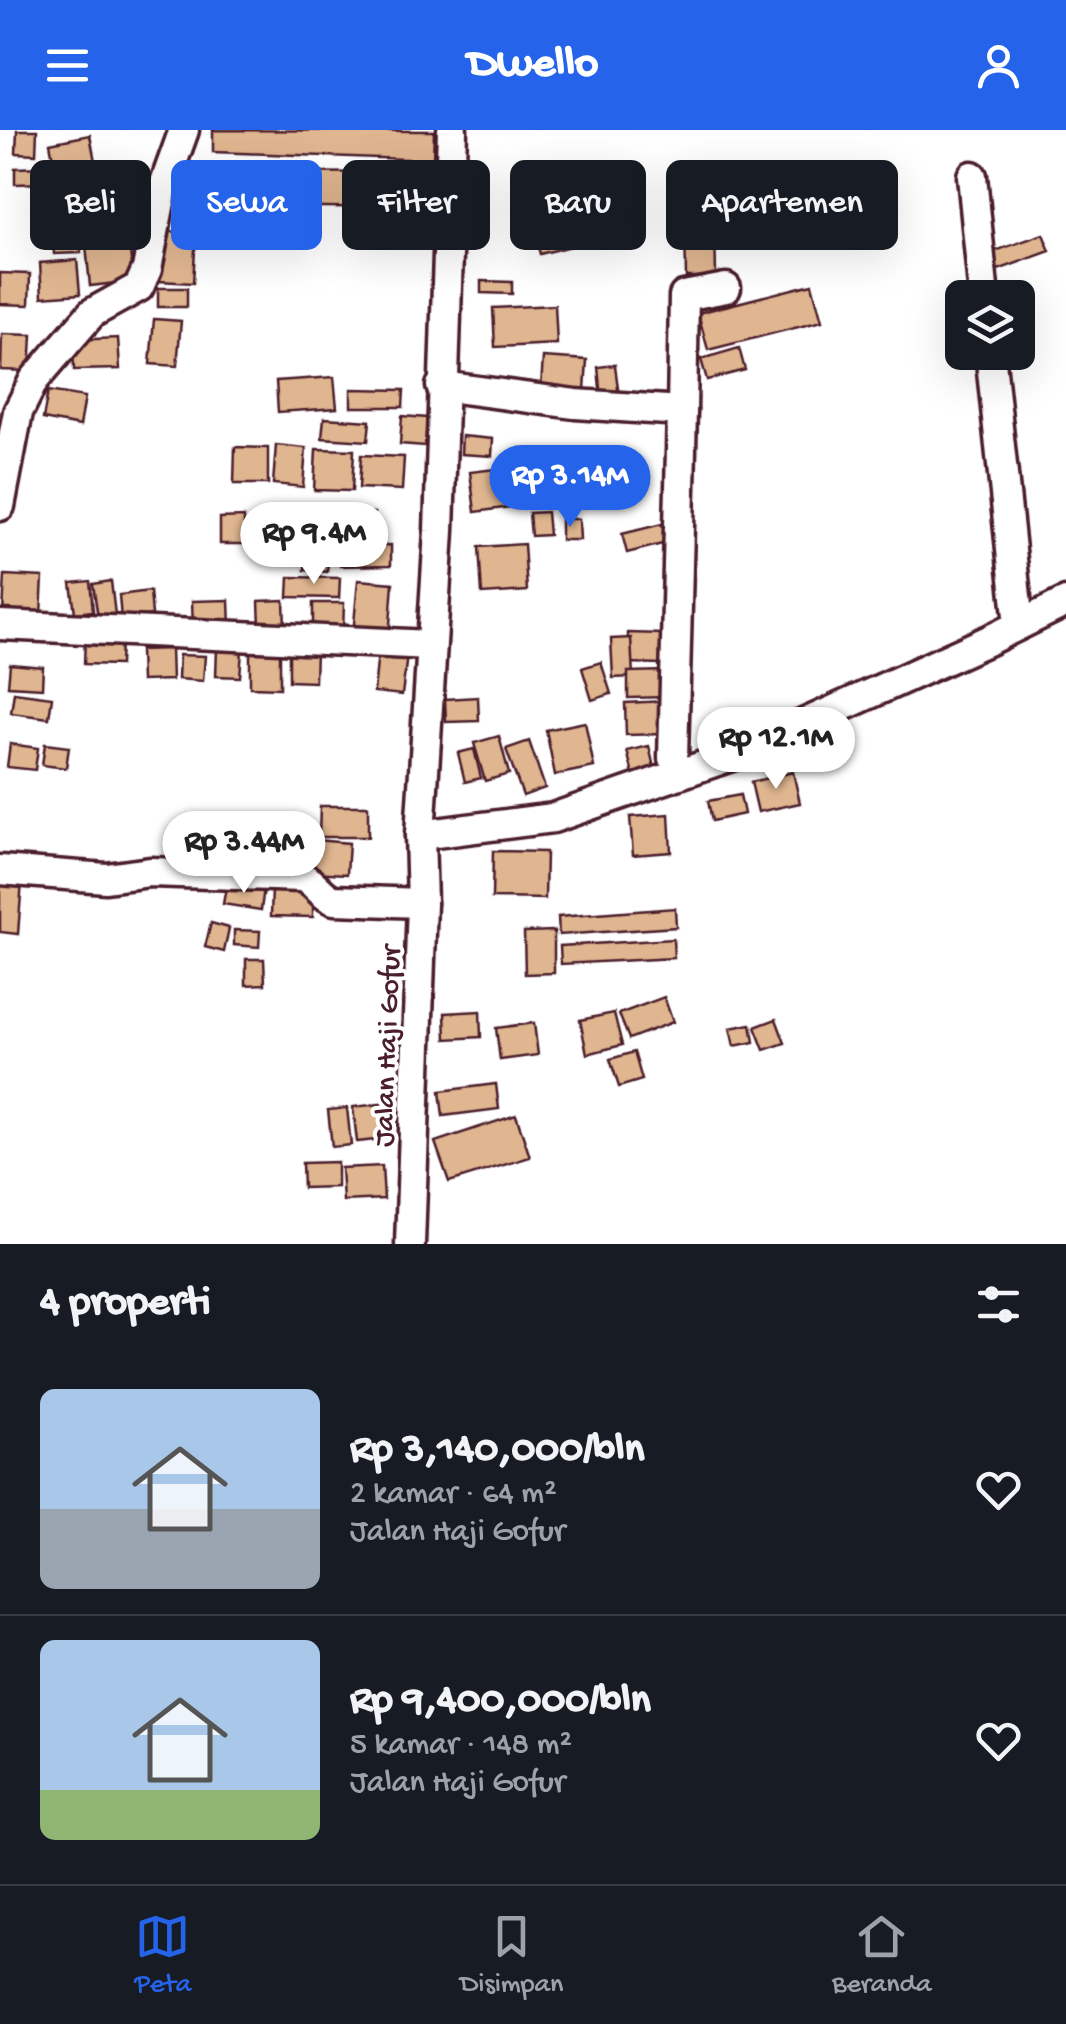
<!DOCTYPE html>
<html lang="id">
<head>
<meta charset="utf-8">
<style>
	:root { --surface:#171b24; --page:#242831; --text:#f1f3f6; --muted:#9ea1a6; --line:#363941; --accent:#2563eb }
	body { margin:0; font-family:"Gochi Hand",sans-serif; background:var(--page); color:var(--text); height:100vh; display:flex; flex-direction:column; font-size:38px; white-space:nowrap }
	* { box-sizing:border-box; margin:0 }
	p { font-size:32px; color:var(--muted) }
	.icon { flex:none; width:55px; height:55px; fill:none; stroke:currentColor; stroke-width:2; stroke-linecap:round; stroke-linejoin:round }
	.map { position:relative; height:1114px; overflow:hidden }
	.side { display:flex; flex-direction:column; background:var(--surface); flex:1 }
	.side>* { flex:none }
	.top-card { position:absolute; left:30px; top:30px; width:1008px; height:90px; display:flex; gap:20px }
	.buttons { position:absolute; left:945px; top:150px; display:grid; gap:20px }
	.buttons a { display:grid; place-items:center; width:90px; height:90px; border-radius:15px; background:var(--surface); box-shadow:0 10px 40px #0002; font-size:50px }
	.price { position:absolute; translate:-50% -85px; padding:0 22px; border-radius:35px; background:#fff; color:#222; font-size:32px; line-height:65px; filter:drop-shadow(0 2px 5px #0008) }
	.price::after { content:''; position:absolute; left:50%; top:60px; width:30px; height:22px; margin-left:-15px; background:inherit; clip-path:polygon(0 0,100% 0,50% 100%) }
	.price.current { background:var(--accent); color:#fff }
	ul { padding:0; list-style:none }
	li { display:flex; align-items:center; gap:30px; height:250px; padding:0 40px }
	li+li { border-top:2px solid var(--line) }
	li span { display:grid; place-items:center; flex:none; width:280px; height:200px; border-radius:15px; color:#555 }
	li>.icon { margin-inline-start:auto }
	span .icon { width:120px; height:120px; fill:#fffc; stroke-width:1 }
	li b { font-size:42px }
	h2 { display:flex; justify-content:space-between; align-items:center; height:120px; padding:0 40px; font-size:42px }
	.tag { padding:0 35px; border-radius:15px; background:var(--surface); box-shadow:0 10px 40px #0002; font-size:35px; line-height:90px }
	.tag.current { background:var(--accent); color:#fff }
	header { display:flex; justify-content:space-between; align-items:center; height:130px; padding:0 40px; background:var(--accent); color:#fff; font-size:45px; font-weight:700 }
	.tab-bar { display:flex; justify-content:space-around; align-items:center; height:140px; border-top:2px solid var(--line); background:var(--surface); font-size:28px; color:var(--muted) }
	.tab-bar a { display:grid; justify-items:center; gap:5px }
	.tab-bar .current { color:var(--accent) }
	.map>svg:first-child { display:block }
	.building { fill:#e0b690; stroke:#4a1f2b; stroke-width:2.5 }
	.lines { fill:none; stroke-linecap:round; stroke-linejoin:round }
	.minor-casing { stroke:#4a1f2b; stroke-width:35 }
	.minor { stroke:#fff; stroke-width:28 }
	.labels { text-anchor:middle; stroke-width:8; stroke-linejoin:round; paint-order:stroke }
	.street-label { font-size:30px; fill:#4a1f2b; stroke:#fff }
</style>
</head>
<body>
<header><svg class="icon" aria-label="menu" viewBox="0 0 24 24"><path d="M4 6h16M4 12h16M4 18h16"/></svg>Dwello<svg class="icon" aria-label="person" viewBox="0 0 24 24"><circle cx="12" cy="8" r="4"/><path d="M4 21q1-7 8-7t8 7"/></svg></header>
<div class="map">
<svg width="1066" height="1114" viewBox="0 0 1066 1114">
	<rect width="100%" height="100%" fill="#fff"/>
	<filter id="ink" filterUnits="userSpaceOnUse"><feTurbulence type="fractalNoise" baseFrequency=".01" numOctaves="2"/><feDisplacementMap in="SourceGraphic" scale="20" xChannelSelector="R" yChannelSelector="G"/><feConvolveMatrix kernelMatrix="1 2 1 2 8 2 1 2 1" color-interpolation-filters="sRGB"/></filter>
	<g filter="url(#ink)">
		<g class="building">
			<path d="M17,0H37L36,24L16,23Z"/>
			<path d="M213,0L434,1L433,30L213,22Z"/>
			<path d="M90,5L97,42L57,49L50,13Z"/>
			<path d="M47,37V53L15,54V38Z"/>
			<path d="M212,42L429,43L428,78L212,76Z"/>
			<path d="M616,64L620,79L592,87L587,71Z"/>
			<path d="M568,77L579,114L540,124L530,88Z"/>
			<path d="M43,87L75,88V107L42,105Z"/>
			<path d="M715,91L716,147H686L685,92Z"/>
			<path d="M128,100L133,151L90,156L85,105Z"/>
			<path d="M162,101L196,103L193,153L159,151Z"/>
			<path d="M1043,104L1050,121L990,143L984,125Z"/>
			<path d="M81,110V123L54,124L53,111Z"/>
			<path d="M77,130L80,164L42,167L40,133Z"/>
			<path d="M0,143L30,144L29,175L0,174Z"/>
			<path d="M481,151L512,152V164L481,163Z"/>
			<path d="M812,154L822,191L708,220L698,183Z"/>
			<rect x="158" y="158" width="29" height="19"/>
			<path d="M555,175L557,214L495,217L493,178Z"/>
			<path d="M154,189L181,191L177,236L150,234Z"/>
			<path d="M2,204L32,205L30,241L1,240Z"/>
			<path d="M118,208L120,239L74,240L73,210Z"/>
			<path d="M739,218L745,240L707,250L701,229Z"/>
			<path d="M543,227L587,230L585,260L541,257Z"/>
			<path d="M615,235L619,267L601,269L598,237Z"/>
			<path d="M334,247L337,278L278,282L276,251Z"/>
			<path d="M351,259L404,260L403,277H351Z"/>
			<path d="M48,261L85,267L80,296L43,289Z"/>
			<path d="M402,286L427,288L425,316L400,314Z"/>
			<path d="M324,288L370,291L368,311L322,308Z"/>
			<path d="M462,306L493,309L492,326L461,324Z"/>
			<path d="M276,315L306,318L303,357L273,354Z"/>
			<path d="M235,317L268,318V354H234Z"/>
			<path d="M316,319L354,320L352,361L314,360Z"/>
			<path d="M361,325L404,327L402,360L359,358Z"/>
			<path d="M513,337L518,376L475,382L470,342Z"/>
			<path d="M546,346L547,370H523L522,347Z"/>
			<path d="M314,377L375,383L373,409L311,403Z"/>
			<path d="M547,382L549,405L531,406L529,383Z"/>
			<path d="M244,387V414H220V388Z"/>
			<path d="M561,389H579L580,410H561Z"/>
			<path d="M670,392L674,411L627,423L622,404Z"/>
			<rect x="268" y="403" width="33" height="19"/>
			<path d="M307,411L330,413L327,442L305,440Z"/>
			<path d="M524,414L527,461L482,464L479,417Z"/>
			<path d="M391,415V435L340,436L339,416Z"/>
			<path d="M5,445L43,447L41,484L3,482Z"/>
			<path d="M289,447L340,448L339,468L288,467Z"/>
			<path d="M358,450L393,453L389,508L353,505Z"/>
			<path d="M90,451L93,481L75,483L71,453Z"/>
			<path d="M111,451L115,485L98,488L93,454Z"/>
			<path d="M150,461L152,485L121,489L119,465Z"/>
			<path d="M229,470L230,498L193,499L192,471Z"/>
			<path d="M284,470L285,497H260L259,471Z"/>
			<path d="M313,473H344L343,502L313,501Z"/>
			<path d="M628,503L663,504L662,534L627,533Z"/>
			<path d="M85,508L121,509L120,535L84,534Z"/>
			<path d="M631,508L633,547L613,548L611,509Z"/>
			<path d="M217,518L242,519L240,547L216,546Z"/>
			<path d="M171,519L172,550L141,551L140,520Z"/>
			<path d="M250,520L280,521V558L250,557Z"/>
			<path d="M289,520H316L315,552L289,551Z"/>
			<path d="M378,522L407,525L402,565L374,562Z"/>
			<path d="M179,525L205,526L203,551L178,549Z"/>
			<path d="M601,532L611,564L592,570L582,538Z"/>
			<path d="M10,534L43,537L42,558L8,556Z"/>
			<path d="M667,541L668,567L628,568V542Z"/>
			<path d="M14,562L52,567L49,588L11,583Z"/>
			<path d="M478,567L479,591L446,592L445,569Z"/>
			<path d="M666,571L667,604L626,605L625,573Z"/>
			<path d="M585,592L594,637L555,645L546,600Z"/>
			<path d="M499,606L509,644L485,651L474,613Z"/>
			<path d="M529,611L545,658L523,666L506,619Z"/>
			<path d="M10,614L38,618L35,640L7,637Z"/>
			<path d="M45,614L69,617L66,638L42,635Z"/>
			<path d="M649,616L655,642L634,648L627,621Z"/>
			<path d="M474,619L481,648L465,652L458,623Z"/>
			<path d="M793,642L800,673L758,682L751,652Z"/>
			<path d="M740,665L744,684L712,691L708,671Z"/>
			<path d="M320,676H368V707H319Z"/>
			<path d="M669,684L671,722L633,725L630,687Z"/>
			<path d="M223,691L269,692L268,727L222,726Z"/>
			<path d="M315,710L349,713L347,744L312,742Z"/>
			<path d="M493,721L546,722L545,769L492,768Z"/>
			<path d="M0,750L22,751L18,804L0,802Z"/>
			<path d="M227,752L264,758L261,780L223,774Z"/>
			<path d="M272,758L313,759V787L271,786Z"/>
			<path d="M675,778L676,797L559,805L558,787Z"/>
			<path d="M211,793L229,798L224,822L205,817Z"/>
			<path d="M234,800L260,801L259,817L234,815Z"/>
			<path d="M554,801V843L525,844L524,802Z"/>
			<path d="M673,809L674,828L561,834L560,816Z"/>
			<path d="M246,829H264L265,854L246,855Z"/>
			<path d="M664,867L673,892L629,909L619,884Z"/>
			<path d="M480,881L481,907L446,909L445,883Z"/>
			<path d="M614,883L622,915L587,924L580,890Z"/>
			<path d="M776,889L785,913L764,920L755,897Z"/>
			<path d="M534,893L538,925L500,930L496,898Z"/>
			<path d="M751,894L754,912L734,916L730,898Z"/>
			<path d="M634,922L642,950L619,957L610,929Z"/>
			<path d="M496,954L499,979L443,986L440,961Z"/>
			<path d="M389,973L393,1008L357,1012L353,977Z"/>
			<path d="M347,978L351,1015L332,1017L328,980Z"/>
			<path d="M516,985L530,1027L449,1052L435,1012Z"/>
			<path d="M337,1032V1057L303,1058L302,1033Z"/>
			<path d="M382,1036L384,1069L343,1071L341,1038Z"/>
		</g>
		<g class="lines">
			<defs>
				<g id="minor">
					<path d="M972,46L984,168"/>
					<path d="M990,222L1019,495"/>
					<path d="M441,256L575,274L682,281L684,166L726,158"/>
					<path d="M0,376L18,282L34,250L92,183L139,157L147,139L162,61L184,0"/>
					<path d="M0,495L431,515"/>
					<path d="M673,628L682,281"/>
					<path d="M420,705L553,688L737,624L989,510L1066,472"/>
					<path d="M0,740L106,748L150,742L301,747C317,752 319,765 334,770L422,773"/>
					<path d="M410,1114L422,773L420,705L439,401L452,0"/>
				</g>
			</defs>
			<use href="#minor" class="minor-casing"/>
			<use href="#minor" class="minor"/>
		</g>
	</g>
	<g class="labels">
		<g class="street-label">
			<text transform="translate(385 916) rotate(-88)" y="10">Jalan Haji Gofur</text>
		</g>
	</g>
</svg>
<div class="buttons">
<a><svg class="icon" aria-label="layers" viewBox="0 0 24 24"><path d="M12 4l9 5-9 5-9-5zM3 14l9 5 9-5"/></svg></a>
</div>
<b class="price current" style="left:570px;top:400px">Rp 3.14M</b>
<b class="price" style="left:314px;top:457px">Rp 9.4M</b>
<b class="price" style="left:776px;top:662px">Rp 12.1M</b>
<b class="price" style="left:244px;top:766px">Rp 3.44M</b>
<div class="top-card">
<a class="tag">Beli</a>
<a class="tag current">Sewa</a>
<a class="tag">Filter</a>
<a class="tag">Baru</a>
<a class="tag">Apartemen</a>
</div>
</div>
<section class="side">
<h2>4 properti<svg class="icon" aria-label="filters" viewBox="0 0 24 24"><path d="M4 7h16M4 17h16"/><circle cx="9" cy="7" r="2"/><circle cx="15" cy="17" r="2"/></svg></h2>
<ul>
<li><span style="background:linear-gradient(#a9c7e8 60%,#9aa5b1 0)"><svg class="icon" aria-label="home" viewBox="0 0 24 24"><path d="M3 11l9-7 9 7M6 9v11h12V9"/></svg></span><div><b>Rp 3,140,000/bln</b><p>2 kamar · 64 m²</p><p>Jalan Haji Gofur</p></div><svg class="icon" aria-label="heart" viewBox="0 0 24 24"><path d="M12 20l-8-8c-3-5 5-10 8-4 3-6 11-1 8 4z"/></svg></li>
<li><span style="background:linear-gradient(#a9c7e8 75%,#8fb573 0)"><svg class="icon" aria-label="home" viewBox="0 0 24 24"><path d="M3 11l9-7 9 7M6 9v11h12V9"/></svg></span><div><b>Rp 9,400,000/bln</b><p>5 kamar · 148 m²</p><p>Jalan Haji Gofur</p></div><svg class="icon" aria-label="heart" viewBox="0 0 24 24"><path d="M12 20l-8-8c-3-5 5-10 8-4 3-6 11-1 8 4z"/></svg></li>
</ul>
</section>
<nav class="tab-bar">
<a class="current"><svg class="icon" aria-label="map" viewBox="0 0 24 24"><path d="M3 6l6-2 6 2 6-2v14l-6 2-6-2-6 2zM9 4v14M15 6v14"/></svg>Peta</a>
<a><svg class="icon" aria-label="saved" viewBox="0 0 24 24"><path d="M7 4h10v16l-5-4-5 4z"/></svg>Disimpan</a>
<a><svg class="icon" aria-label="home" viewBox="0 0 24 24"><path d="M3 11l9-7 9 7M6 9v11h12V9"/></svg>Beranda</a>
</nav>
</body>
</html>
